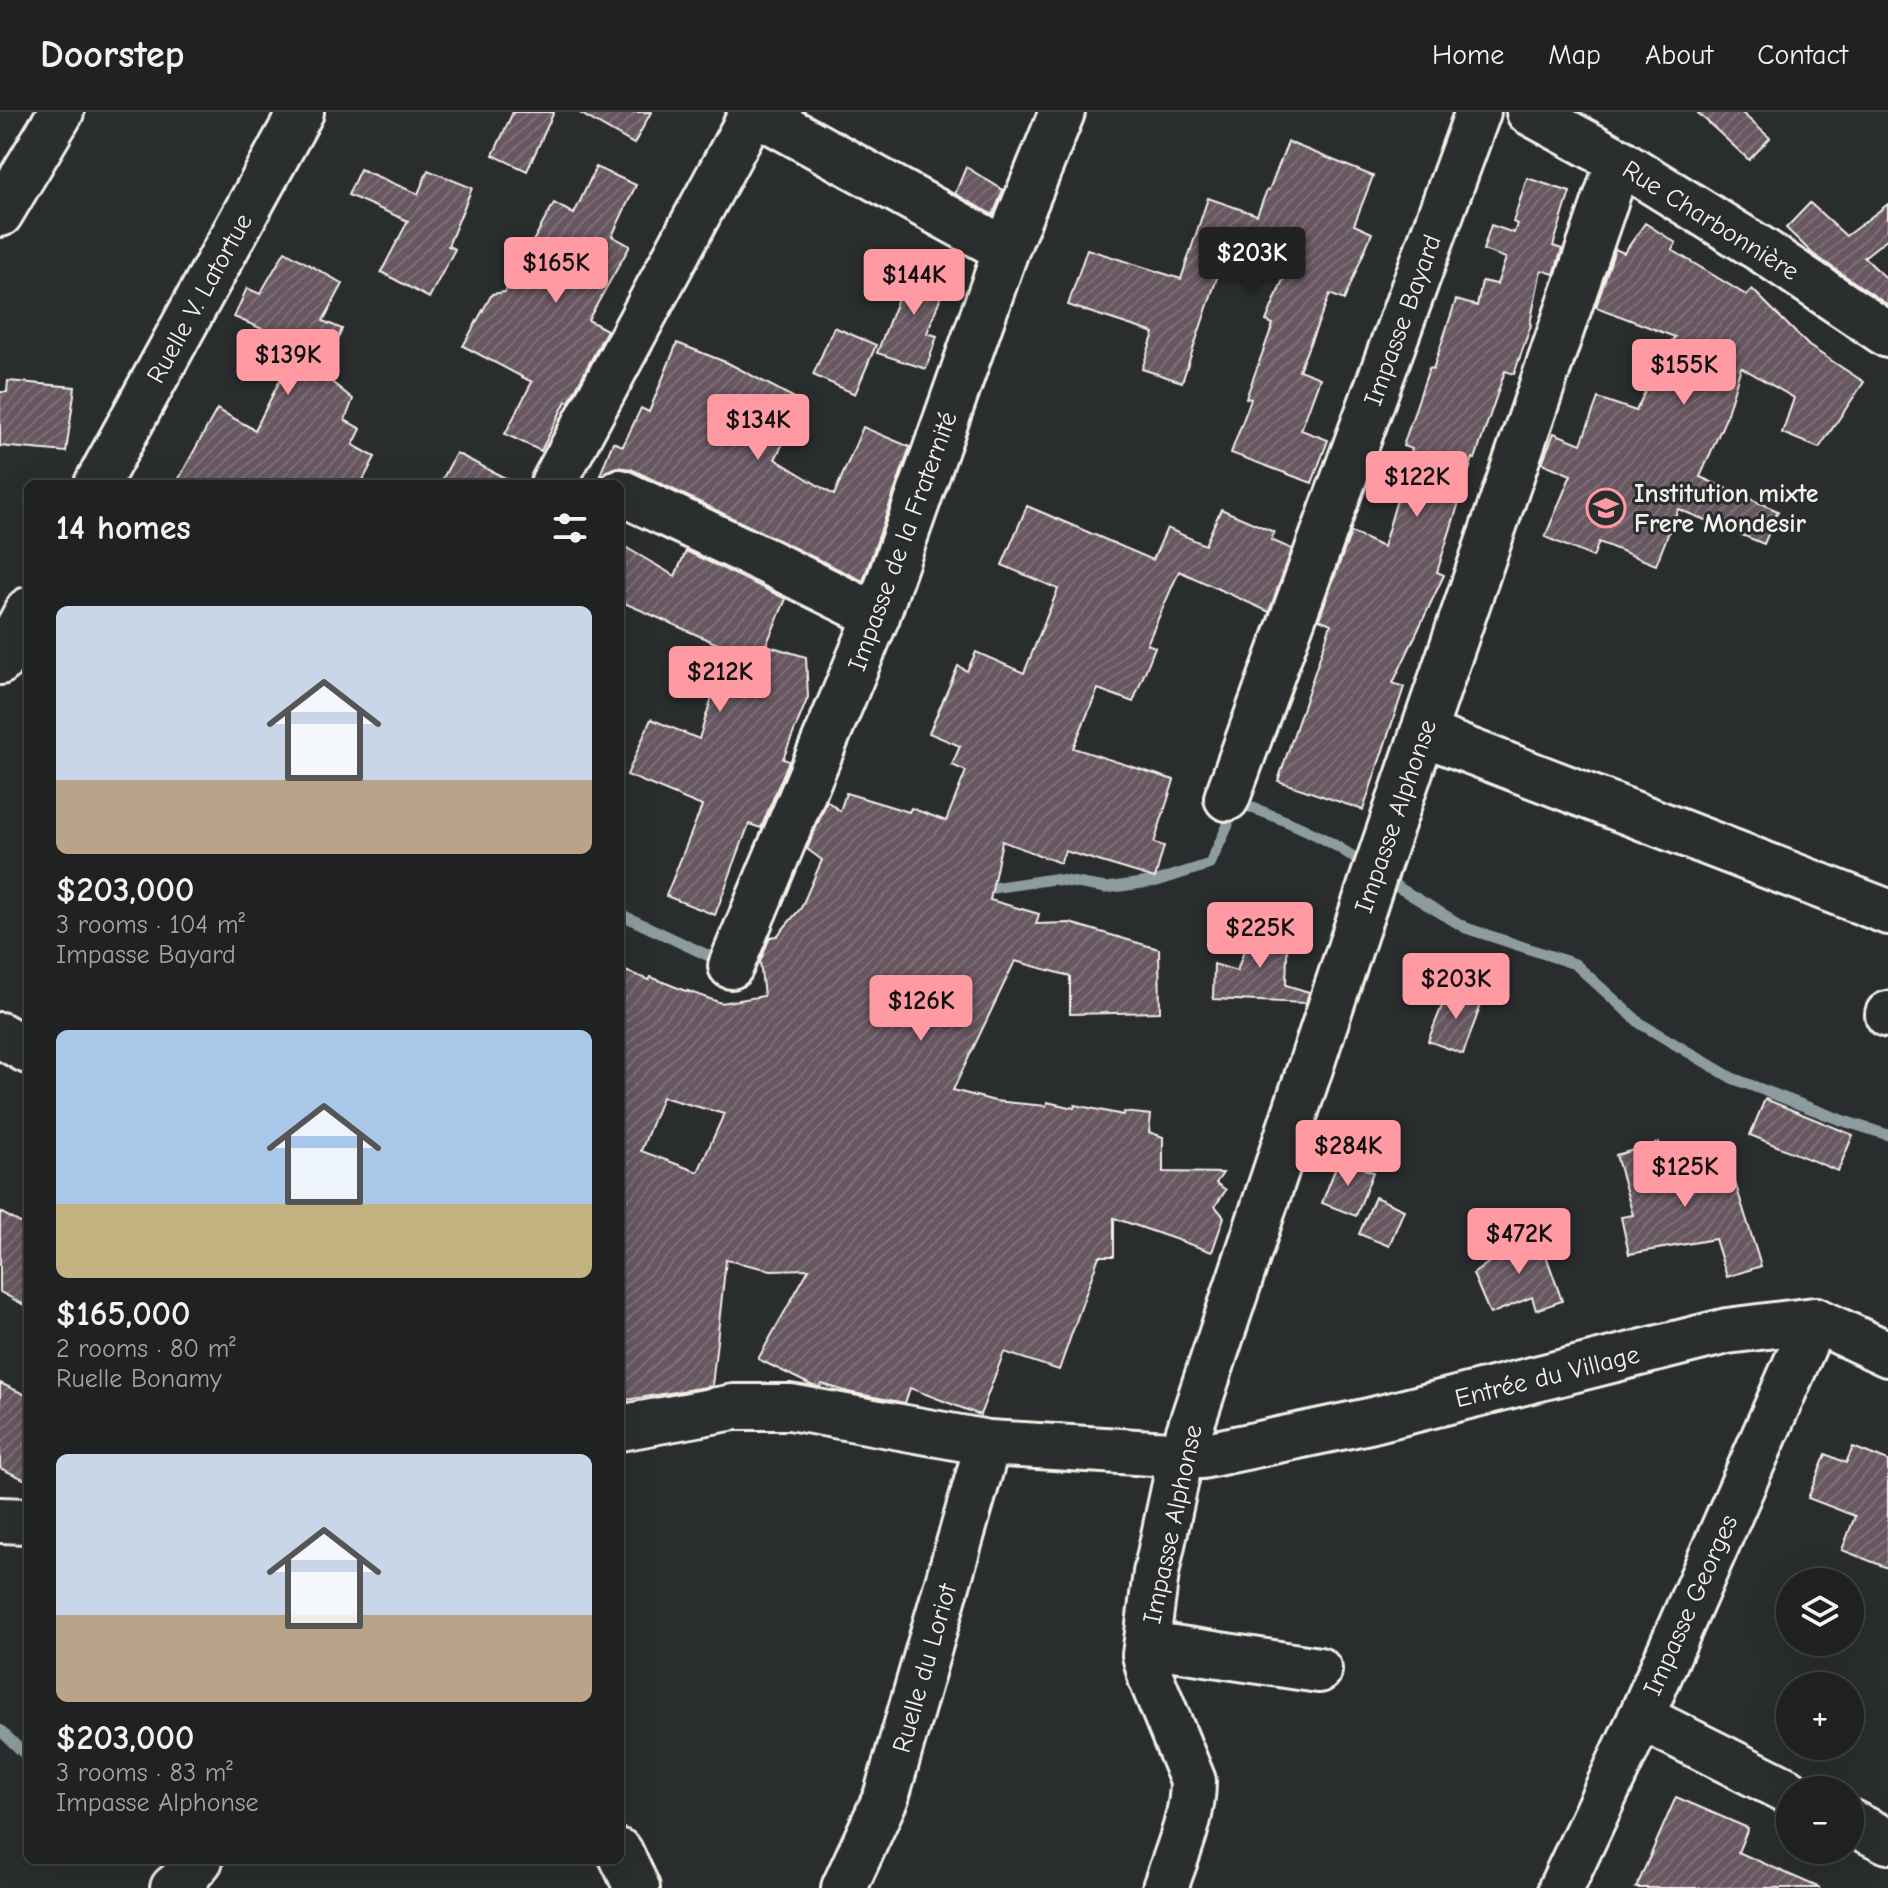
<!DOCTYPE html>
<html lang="en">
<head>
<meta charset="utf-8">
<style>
	:root { --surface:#202222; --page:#2d2f2f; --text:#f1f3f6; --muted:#a2a4a5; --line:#3d3f40; --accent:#ff9aa2 }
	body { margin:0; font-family:"Comic Neue",sans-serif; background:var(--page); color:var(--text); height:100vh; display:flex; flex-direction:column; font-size:30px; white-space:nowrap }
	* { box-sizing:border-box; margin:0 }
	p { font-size:26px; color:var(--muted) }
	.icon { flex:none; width:44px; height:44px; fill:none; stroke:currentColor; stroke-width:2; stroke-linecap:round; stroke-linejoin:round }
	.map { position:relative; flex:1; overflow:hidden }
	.sheet { position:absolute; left:24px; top:368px; width:600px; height:1384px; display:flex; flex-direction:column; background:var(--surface); border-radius:12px; box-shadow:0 8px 32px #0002,0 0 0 2px var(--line) }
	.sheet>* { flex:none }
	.controls { position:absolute; left:1776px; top:1456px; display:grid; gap:16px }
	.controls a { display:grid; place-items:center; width:88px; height:88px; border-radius:50%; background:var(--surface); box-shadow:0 8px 32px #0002,0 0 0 2px var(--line); font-size:40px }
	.price { position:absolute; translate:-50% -68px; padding:0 18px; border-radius:8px; background:var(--accent); color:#111; font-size:26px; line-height:52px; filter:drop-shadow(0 2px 4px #0008) }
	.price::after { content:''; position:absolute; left:50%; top:48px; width:24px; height:18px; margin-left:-12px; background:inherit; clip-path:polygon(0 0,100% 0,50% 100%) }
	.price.active { background:#222; color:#fff }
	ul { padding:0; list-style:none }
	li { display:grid; align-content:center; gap:16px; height:424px; padding:0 32px }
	li span { display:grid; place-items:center; height:248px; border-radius:12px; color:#555 }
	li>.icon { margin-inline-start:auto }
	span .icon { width:144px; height:144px; fill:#fffc; stroke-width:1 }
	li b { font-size:34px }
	h2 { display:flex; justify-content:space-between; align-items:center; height:96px; padding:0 32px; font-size:34px }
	header { display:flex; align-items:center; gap:48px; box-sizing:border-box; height:112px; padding:0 40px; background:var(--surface); border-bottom:2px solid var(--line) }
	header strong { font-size:38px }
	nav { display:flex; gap:44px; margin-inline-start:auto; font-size:28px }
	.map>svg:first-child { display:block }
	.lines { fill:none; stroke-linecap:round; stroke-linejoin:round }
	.stream { stroke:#8d9d9f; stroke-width:11 }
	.building { fill:url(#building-hatch); stroke:#f4f1e8; stroke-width:2; fill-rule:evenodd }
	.minor-casing { stroke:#f4f1e8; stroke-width:50 }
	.minor { stroke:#2a2d2e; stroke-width:44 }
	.labels { text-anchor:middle; stroke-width:6; stroke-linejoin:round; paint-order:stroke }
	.street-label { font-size:26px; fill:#f4f1e8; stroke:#2a2d2e }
	.poi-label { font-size:26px; font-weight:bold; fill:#f4f1e8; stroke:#2a2d2e; text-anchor:start }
</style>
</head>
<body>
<header>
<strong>Doorstep</strong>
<nav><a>Home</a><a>Map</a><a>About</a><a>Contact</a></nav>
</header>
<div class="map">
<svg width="1888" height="1776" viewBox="0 0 1888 1776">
	<defs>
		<pattern id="building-hatch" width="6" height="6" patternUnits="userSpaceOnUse" patternTransform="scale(2)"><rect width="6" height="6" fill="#675761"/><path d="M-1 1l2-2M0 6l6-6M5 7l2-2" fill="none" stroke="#7d7078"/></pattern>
	</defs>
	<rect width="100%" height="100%" fill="#2a2d2e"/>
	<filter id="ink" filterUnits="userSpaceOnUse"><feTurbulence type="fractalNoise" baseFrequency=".0125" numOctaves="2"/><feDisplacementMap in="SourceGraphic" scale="16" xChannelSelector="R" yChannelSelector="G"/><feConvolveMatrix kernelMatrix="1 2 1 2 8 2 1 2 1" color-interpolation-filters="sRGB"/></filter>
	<g filter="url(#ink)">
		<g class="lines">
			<g class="stream">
				<path d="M1237,690C1283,707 1328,724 1367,755"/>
				<path d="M1381,765L1466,816L1575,852L1641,912L1732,966L1841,1008L1888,1023"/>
				<path d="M979,778L1053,767L1106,776L1157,769L1210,752L1228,713L1227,692"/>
				<path d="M620,802L724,851"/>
				<path d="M0,1618L28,1645"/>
			</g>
		</g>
		<g class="building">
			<path d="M513,0H554L527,59L493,43Z"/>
			<path d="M578,0H651L634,32Z"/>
			<path d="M1697,0H1741L1770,26L1749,48Z"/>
			<path d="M1288,30L1373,64L1354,113L1372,121L1344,188L1330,182L1299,258L1320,266L1301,318L1328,328L1312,371L1231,341L1251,287L1246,286L1273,212L1266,209L1285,163L1226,139L1182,270L1142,257L1154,221L1068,193L1087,137L1181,167L1208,86L1257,103L1267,78H1269Z"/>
			<path d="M596,55L636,73L612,124L630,134L588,208L607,218L569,290L566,289L541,339L505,322L532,270L463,234L492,182L505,180L554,91L574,102Z"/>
			<path d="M966,55L1003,78L993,103L955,82Z"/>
			<path d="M360,57L418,82L428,58L472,76L448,134L455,137L429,186L381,160L408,109L348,83Z"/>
			<path d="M1527,66L1570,80L1553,134L1562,137L1554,162L1541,158L1530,212L1531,213L1514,262L1505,259L1475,347L1473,346L1437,460L1444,463L1393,571L1404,575L1363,698L1278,669L1331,512L1319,507L1351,420L1383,435L1412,337L1403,334L1429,256L1433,257L1456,188L1477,194L1482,169L1497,172L1506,146L1483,138L1491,113L1514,121L1517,112L1513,110Z"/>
			<path d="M1810,91L1846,124L1888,92V126L1864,145L1888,168V193L1813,142L1786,116Z"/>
			<path d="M1645,111L1676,131L1672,138L1746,183L1752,177L1809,234L1864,270L1819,336L1782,321L1794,286L1741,255L1725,308L1700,365L1778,399L1764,432L1678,397L1656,453L1599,430L1593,445L1545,425L1571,363L1542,351L1554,321L1581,332L1598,286L1636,299L1657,254L1653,251L1675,225L1596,195L1615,137L1624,141Z"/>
			<path d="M285,139L343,172L323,209L342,217L323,263L353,287L345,308L361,317L353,333L375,345L361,372H176L217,297L255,318L298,232L234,205L247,176L260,182Z"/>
			<path d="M912,150L949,163L927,221L937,224L926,257L877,241Z"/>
			<path d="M834,215L876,233L855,282L813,263Z"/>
			<path d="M677,231L728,251L804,291L775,347L834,383L863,315L910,335L863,469L631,357L617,355L606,359L602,364L600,363L613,330L623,334L641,296L649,300Z"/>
			<path d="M8,269L75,275L66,340L0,334V280H7Z"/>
			<path d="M456,341L517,372H440Z"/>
			<path d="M1027,394L1153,448L1167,416L1205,433L1221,397L1274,420L1271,428L1292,437L1269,500L1179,459L1147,532L1155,535L1133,590L1098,577L1073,636L1174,668L1154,731L1164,734L1155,766L1065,739L1060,751L1002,729L990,788L1039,802L1036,812L1070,811L1159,837L1160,900L1070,902V864L1015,849L953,978L995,989L1046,994L1047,990L1074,996L1075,993L1123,1003L1124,1000L1151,1003L1149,1020L1163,1025V1060L1223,1061L1216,1071L1226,1078L1215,1094L1224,1105L1212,1140L1114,1106V1144H1099L1059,1258L1004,1240L980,1303L910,1276L905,1291L848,1280L822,1272L820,1275L813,1274L758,1247L809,1157L771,1158L726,1148L712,1274L620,1289V857L649,868L651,865L688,880V879L721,891L764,884L760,850L770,825L777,824L801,796L822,748L807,737L827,689L840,699L846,681L909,700L911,696L946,709L966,659L952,653L960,634L929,621L958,554L967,559L976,540L1024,561L1058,477L1002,453ZM662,985L724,1002L698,1060L641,1039Z"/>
			<path d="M620,432L675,464L686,439L786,487L766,533L806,545L808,585L783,647L789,649L761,716L749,712L715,803L666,784L702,694L627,663L651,607L699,627L727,536L620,489Z"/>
			<path d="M1253,812L1288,813L1286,873L1309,880L1306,891L1213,887L1214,852L1237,859Z"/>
			<path d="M1449,876L1483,887L1463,942L1428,929Z"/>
			<path d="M1765,987L1853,1023L1838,1059L1750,1023Z"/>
			<path d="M1659,1031L1668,1067L1728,1048L1761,1154L1727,1165L1715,1127L1629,1142L1621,1105L1633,1103L1616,1043Z"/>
			<path d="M1339,1047L1373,1060L1356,1104L1322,1091Z"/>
			<path d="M1375,1085L1404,1098L1389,1134L1359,1122Z"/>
			<path d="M0,1100L28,1115V1195L0,1180Z"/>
			<path d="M1536,1115L1562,1189L1536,1198L1532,1185L1490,1202L1473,1162Z"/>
			<path d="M0,1271L28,1284V1369L0,1356Z"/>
			<path d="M1853,1335L1888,1349V1456L1842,1438L1855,1404L1808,1386L1826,1342L1846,1351Z"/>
			<path d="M1676,1685L1748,1716L1738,1740L1820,1776H1636Z"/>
		</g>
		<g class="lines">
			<defs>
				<g id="minor">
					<path d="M755,0L1006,138"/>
					<path d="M1529,0L1619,49L1762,138L1888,223"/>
					<path d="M0,102L61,0"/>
					<path d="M97,372L301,0"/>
					<path d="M553,372L753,0"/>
					<path d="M620,380L764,448L877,504"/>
					<path d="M0,550L28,498"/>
					<path d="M1423,621L1888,800"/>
					<path d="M1227,686L1478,0"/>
					<path d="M731,854L877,504L1006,138L1062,0"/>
					<path d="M1888,903V902"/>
					<path d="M0,923L28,939"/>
					<path d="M620,1316L734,1295H790L988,1331L1202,1344L1369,1309L1727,1219L1815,1208L1888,1242"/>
					<path d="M0,1408L28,1409"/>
					<path d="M1147,1532L1319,1558"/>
					<path d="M1641,1605L1790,1680"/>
					<path d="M1850,1710L1888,1729"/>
					<path d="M620,1740L637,1776"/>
					<path d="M173,1776L185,1766L200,1748"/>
					<path d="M844,1776L886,1685L988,1331"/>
					<path d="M1165,1776C1177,1741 1193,1706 1193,1669L1151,1566L1145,1543L1156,1461L1181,1344L1375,761L1619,49"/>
					<path d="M1561,1776L1641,1605L1815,1208"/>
				</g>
			</defs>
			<use href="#minor" class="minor-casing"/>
			<use href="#minor" class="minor"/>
		</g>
	</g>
	<defs>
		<symbol id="school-ring" viewBox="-11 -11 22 22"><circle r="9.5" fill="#2a2d2e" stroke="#ff9aa2" stroke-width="1.5"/><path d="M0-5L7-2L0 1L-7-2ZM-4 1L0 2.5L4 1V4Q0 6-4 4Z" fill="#ff9aa2"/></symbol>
	</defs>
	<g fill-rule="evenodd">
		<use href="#school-ring" x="1584" y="374" width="44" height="44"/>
	</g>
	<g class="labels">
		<g class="street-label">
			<text transform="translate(1711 108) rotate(32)" y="9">Rue Charbonnière</text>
			<text transform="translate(199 186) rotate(-61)" y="9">Ruelle V. Latortue</text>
			<text transform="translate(1402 208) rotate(-70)" y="9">Impasse Bayard</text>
			<text transform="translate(902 429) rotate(-70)" y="9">Impasse de la Fraternité</text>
			<text transform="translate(1395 704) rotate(-71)" y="9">Impasse Alphonse</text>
			<text transform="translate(1547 1264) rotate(-14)" y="9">Entrée du Village</text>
			<text transform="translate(1172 1412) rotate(-78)" y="9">Impasse Alphonse</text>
			<text transform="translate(1690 1493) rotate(-66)" y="9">Impasse Georges</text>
			<text transform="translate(924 1556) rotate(-74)" y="9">Ruelle du Loriot</text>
		</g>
		<g class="poi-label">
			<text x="1634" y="390">Institution mixte<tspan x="1634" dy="30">Frere Mondesir</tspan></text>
		</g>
	</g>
</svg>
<div class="controls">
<a><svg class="icon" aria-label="layers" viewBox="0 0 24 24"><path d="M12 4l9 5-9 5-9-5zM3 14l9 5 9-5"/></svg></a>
<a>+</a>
<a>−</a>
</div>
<b class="price active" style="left:1252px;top:183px">$203K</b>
<b class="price" style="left:556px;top:193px">$165K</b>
<b class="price" style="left:914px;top:205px">$144K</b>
<b class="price" style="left:288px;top:285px">$139K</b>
<b class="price" style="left:1684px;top:295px">$155K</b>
<b class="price" style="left:758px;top:350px">$134K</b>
<b class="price" style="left:1417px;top:407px">$122K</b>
<b class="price" style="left:720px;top:602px">$212K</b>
<b class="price" style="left:1260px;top:858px">$225K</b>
<b class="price" style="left:1456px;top:909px">$203K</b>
<b class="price" style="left:921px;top:931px">$126K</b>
<b class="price" style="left:1348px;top:1076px">$284K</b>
<b class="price" style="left:1685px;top:1097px">$125K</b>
<b class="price" style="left:1519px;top:1164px">$472K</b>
<section class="sheet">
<h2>14 homes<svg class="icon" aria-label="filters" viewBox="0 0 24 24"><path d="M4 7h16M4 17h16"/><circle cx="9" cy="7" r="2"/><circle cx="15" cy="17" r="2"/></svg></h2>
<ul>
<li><span style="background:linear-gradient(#c9d6e8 70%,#b9a48a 0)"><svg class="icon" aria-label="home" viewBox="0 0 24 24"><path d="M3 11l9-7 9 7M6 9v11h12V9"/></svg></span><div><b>$203,000</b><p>3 rooms · 104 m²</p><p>Impasse Bayard</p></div></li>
<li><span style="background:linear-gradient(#a9c7e8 70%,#c2b280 0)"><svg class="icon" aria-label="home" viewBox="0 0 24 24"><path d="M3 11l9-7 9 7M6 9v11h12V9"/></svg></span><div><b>$165,000</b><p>2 rooms · 80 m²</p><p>Ruelle Bonamy</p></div></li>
<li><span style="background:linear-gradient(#c9d6e8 65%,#b9a48a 0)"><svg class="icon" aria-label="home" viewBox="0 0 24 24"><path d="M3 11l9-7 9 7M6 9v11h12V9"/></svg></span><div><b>$203,000</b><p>3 rooms · 83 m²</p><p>Impasse Alphonse</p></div></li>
</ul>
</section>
</div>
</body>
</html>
